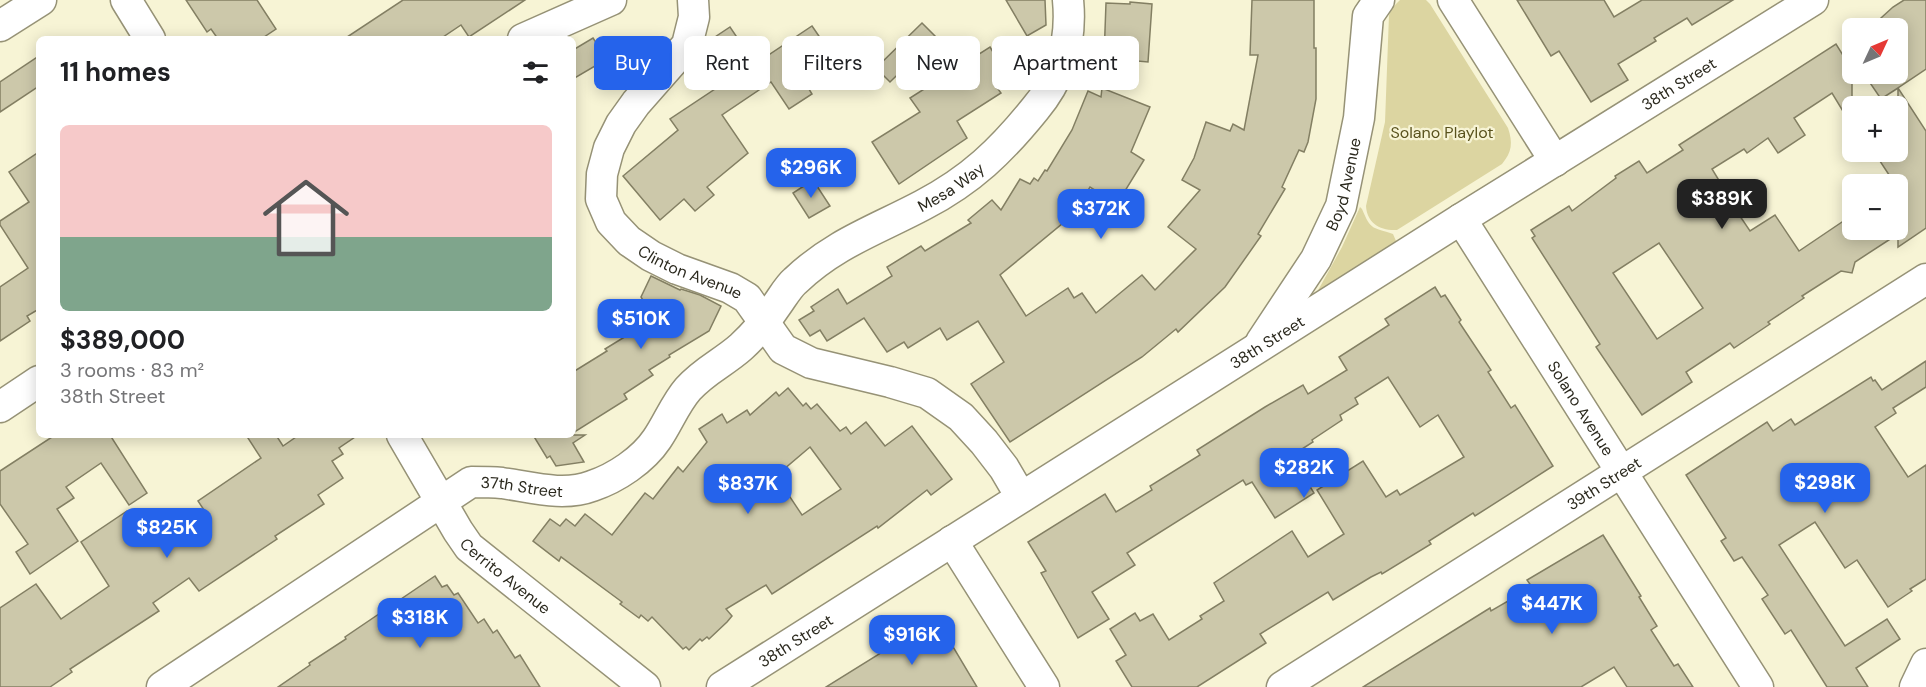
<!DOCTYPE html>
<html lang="en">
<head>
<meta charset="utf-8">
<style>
	:root { --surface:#fff; --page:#f6f6f6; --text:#202124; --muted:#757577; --accent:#2563eb }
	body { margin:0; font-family:"DM Sans",sans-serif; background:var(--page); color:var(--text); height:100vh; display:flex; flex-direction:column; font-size:22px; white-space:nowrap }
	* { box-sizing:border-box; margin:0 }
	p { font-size:20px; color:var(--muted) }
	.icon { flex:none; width:33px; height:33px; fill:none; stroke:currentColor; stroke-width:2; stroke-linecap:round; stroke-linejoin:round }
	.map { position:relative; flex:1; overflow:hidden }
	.details { position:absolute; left:36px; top:36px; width:540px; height:402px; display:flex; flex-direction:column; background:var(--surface); border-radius:9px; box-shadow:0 3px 15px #0003 }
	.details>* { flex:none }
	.guide { position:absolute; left:594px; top:36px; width:570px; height:54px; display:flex; gap:12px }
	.needle { width:39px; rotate:46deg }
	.tools { position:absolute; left:1842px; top:18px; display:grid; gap:12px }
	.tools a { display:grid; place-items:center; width:66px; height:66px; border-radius:9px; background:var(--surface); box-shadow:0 3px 15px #0003; font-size:30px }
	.price { position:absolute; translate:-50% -51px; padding:0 14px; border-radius:12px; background:var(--accent); color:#fff; font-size:20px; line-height:39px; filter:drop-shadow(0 2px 3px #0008) }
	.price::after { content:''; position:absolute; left:50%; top:36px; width:18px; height:14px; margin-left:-9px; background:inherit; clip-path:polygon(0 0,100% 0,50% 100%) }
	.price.on { background:#222; color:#fff }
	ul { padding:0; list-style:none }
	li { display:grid; align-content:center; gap:12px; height:318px; padding:0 24px }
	li span { display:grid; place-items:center; height:186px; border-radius:9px; color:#555 }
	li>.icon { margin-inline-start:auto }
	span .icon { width:108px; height:108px; fill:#fffc; stroke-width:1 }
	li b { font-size:26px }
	h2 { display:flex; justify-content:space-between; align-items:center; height:72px; padding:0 24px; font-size:26px }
	.tag { padding:0 21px; border-radius:9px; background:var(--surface); box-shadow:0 3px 15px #0003; font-size:21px; line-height:54px }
	.tag.on { background:var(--accent); color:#fff }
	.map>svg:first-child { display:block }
	.green { fill:#dcd5a1 }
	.building { fill:#ccc8aa; stroke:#837f63; stroke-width:1.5; fill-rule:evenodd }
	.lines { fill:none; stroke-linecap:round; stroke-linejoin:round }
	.minor-casing { stroke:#969276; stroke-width:33 }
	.minor { stroke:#fff; stroke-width:30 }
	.labels { text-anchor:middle; stroke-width:4.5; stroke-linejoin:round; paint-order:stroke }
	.street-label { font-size:16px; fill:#2b291e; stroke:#f7f4d5 }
	.park-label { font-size:16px; fill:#59521d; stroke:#f7f4d5 }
</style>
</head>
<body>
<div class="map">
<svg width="1926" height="687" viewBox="0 0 1926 687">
	<rect width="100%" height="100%" fill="#f7f4d5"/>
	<g class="green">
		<path d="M1400,0H1426L1430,4L1508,128C1513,143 1512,152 1502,164L1397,230C1380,231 1367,223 1366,206L1385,122L1389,15L1392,8Z"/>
		<path d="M1360,207L1362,209C1371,231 1373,227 1393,234L1396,241L1395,244L1316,294L1342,247Z"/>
	</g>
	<g class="building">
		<path d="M186,0H257L276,29L261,39H218L211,29L207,32Z"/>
		<path d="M403,0H525L469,37L461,25L440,39H344Z"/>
		<path d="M1006,0H1045L1046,25L1027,36Z"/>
		<path d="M1252,0H1314V48H1316V99L1308,142L1304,152L1299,150L1282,187L1285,189L1258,234L1261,236L1225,287L1178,332L1176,329L1142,357L1010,442L971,384L1004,362L978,321L947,340L940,328L908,348L904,342L887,352L864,318L827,341L820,330L810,336L799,320L814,311L811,307L838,289L847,304L892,276L887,267L921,246L925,251L971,223L968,220L992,200L1001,210L1020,179L1030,184L1034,178L1038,181L1045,170L1047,171L1072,130L1088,91L1101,97L1102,88L1150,107L1131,152L1144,160L1117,204L1090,187L1066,226L1062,224L1000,275L1026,316L1068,288L1074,298L1082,293L1096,313L1142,275L1155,290L1196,249L1168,227L1200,190L1182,180L1194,158L1206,122L1230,131L1233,124L1244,130L1258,55H1250Z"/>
		<path d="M1517,0H1604L1614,17L1642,0H1733L1692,25L1687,18L1654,38L1656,41L1618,64L1628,80L1591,102L1559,51L1551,56Z"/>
		<path d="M1904,0H1926V69L1898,88L1926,131V228L1898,247V234L1855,262L1852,273L1841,271L1802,296L1804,298L1768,322L1770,324L1734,348L1730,343L1686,372L1692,382L1642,415L1596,347L1600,344L1532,238L1535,236L1531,230L1569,206L1572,211L1616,178L1615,176L1639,161L1647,173L1683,150L1679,145L1836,44L1844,57L1852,51V126L1832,93L1794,118L1805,135L1778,153L1768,138L1747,153L1744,149L1712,169L1723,187L1721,188L1750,231L1775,215L1799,251L1845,220L1851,230H1898V184H1895L1874,152H1898V88L1881,99L1864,74H1898V28H1870L1893,7ZM1659,243L1703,308L1657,339L1613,273Z"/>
		<path d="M1130,2L1152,4L1148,62L1104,58L1106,3L1130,4Z"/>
		<path d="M922,23L936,37L890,82L876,68Z"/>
		<path d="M812,26L832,55L801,76L812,94L789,109L771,82L722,115L748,153L707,187L714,195L695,211L684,199L660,220L623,176L678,130L670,119L730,79L706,43L730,27L755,64Z"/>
		<path d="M593,38L607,59L573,79V50Z"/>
		<path d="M990,47L1008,77L995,85L1001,93L957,121L967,138L899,184L872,142L920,112L910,98Z"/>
		<path d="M39,56V86L0,112V82Z"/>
		<path d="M39,152V309L27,316L30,321L0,341V287L28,268L0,225V221L29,202L9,172Z"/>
		<path d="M813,180L830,206L809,218L793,193Z"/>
		<path d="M651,276L680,290L681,289L700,295L721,306L709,331L669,355L670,357L649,370L653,375L624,394L627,399L573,433V372L607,351L605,349L654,319L641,297Z"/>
		<path d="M1435,287L1441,297L1445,295L1461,320L1459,322L1491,370L1488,372L1511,408L1515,405L1553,466L1475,516L1473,513L1429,541L1431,544L1382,574L1381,572L1371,577L1333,600L1328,592L1260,634L1266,643L1197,687H1132L1116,661L1126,655L1110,629L1135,613L1140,621L1153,614L1169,640L1202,619L1200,616L1224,601L1214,583L1292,531L1308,557L1344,534L1317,490L1363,461L1386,497L1397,490L1400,495L1464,457L1438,415L1420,427L1388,377L1355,398L1358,404L1340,415L1342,420L1312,440L1313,442L1291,456L1314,493L1275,518L1252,482L1246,485L1243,480L1127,553L1135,565L1092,592L1109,619L1078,638L1041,573L1046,571L1028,542L1105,494L1116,512L1152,490L1150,486L1200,455L1197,450L1265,407L1303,385L1308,394L1347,370L1339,357L1389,325L1385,319Z"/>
		<path d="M1926,361V387L1893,408L1896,413L1875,427L1908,477L1926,465V579L1910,589L1912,591L1888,607L1857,560L1845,568L1815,522L1779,545L1845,646L1887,619L1900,639L1856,668L1868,687H1827L1791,630L1785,634L1762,599L1768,595L1742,557L1734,561L1721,541L1726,538L1686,475L1767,422L1773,431L1791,419L1795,425L1871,377L1873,381L1875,380L1882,390Z"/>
		<path d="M788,388L803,406L806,403L811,409L817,404L840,431L846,427L851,434L866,422L885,446L912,426L952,479L931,495L927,490L878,528L877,526L772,594L766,585L726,609L732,616L727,622L709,639L707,637L702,641L700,639L689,650L686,647L683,649L652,617L648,621L641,615L639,618L620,604L622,602L561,557L559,561L533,541L550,519L560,526L566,519L575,526L585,514L612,535L645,493L653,499L678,467L683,472L707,442L699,429L722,414L727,423L747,410L750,415L776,392L779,396ZM810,447L841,489L802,515L776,476Z"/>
		<path d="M55,435H110L147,493L129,505L101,463L66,487L74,498L57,509L78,541L30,574L16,552L28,544L0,504V471Z"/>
		<path d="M246,435H276L283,446L299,435H358L339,448L343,454L332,461L343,478L318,495L324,504L275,536L277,539L199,591L189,578L153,603L159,611L70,669L72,672L50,687H0V608L36,584L61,619L109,586L81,542L127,511L147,540L168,526L178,541L210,519L198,501L261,458Z"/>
		<path d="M533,435H585L573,443L584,462L556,466L550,456L547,458Z"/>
		<path d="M1603,535L1641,596L1639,597L1657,626L1651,630L1674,666L1678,664L1693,687H1627L1614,667L1581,687H1363L1490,608L1491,611L1532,587L1527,580Z"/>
		<path d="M435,576L442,587L447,585L454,595L458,593L478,623L484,619L493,633L497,630L515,658L520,655L540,687H278L310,665L309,663L346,639L345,637Z"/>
		<path d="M943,630L977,687H826L916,631L923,643Z"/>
	</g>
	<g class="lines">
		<defs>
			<g id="minor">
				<path d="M126,0L150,39"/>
				<path id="s1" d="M693,0L694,17L687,45L636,103L621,124L609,148L602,174L601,199L611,222L629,241L651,256L677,269L730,288L747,298L783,349L811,363L890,382L927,393L961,417L984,442L1004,468L1021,497"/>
				<path d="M1453,0L1555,161"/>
				<path d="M0,26L41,0"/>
				<path d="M523,39L611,0"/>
				<path id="s2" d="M1461,219L1758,687"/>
				<path id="s3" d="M1261,342L1316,259L1341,206L1359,118L1368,16L1379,0"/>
				<path d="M0,407L39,381"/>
				<path id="s4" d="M402,435L458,531L469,547L645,687"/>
				<path d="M952,541L1044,687"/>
				<path id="s5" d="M162,687L471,482C481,482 492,482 502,483C531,487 563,497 592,486C616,478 643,460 657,439C668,423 675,404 688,389C705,370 723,363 741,347C754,335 766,321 776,306C782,298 788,287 795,281C835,243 876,230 923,205C971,180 1001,151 1035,109C1062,77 1072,41 1068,0"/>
				<path id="s6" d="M722,687L1461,219L1813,0"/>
				<path id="s7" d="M1282,687L1926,279"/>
				<path d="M1915,687L1926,664"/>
			</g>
		</defs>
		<use href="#minor" class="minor-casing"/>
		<use href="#minor" class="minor"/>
	</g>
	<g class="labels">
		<g class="street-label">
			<text dy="6" stroke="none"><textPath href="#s6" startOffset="1131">38th Street</textPath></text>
			<text dy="6" stroke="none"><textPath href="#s3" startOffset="180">Boyd Avenue</textPath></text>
			<text dy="6" stroke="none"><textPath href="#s5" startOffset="969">Mesa Way</textPath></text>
			<text dy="6" stroke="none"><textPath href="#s1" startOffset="348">Clinton Avenue</textPath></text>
			<text dy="6" stroke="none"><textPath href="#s6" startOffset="645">38th Street</textPath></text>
			<text dy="6" stroke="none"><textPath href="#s2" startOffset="224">Solano Avenue</textPath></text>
			<text dy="6" stroke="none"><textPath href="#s7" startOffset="381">39th Street</textPath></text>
			<text dy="6" stroke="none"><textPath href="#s5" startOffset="422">37th Street</textPath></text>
			<text dy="6" stroke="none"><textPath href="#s4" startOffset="177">Cerrito Avenue</textPath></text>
			<text dy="6" stroke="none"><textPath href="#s6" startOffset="87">38th Street</textPath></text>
		</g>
		<g class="park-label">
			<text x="1442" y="138">Solano Playlot</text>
		</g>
	</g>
</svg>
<div class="tools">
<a><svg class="needle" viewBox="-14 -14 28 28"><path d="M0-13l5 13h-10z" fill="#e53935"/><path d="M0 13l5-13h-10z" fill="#757577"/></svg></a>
<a>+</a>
<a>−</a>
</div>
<b class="price" style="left:811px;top:199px">$296K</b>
<b class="price on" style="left:1722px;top:230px">$389K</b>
<b class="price" style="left:1101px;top:240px">$372K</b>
<b class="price" style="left:641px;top:350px">$510K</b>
<b class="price" style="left:1304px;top:499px">$282K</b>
<b class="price" style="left:1825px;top:514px">$298K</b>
<b class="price" style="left:748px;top:515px">$837K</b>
<b class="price" style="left:167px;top:559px">$825K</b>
<b class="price" style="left:1552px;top:635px">$447K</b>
<b class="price" style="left:420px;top:649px">$318K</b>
<b class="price" style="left:912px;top:666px">$916K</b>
<div class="guide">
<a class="tag on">Buy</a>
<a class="tag">Rent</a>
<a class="tag">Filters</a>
<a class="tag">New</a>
<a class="tag">Apartment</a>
</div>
<section class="details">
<h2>11 homes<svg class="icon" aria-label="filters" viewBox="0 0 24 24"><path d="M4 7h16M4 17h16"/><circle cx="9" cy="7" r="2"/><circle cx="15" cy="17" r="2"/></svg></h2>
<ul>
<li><span style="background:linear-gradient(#f6c9c9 60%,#7fa58c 0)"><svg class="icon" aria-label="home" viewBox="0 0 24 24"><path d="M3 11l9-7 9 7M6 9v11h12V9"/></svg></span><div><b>$389,000</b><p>3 rooms · 83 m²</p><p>38th Street</p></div></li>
</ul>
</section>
</div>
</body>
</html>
